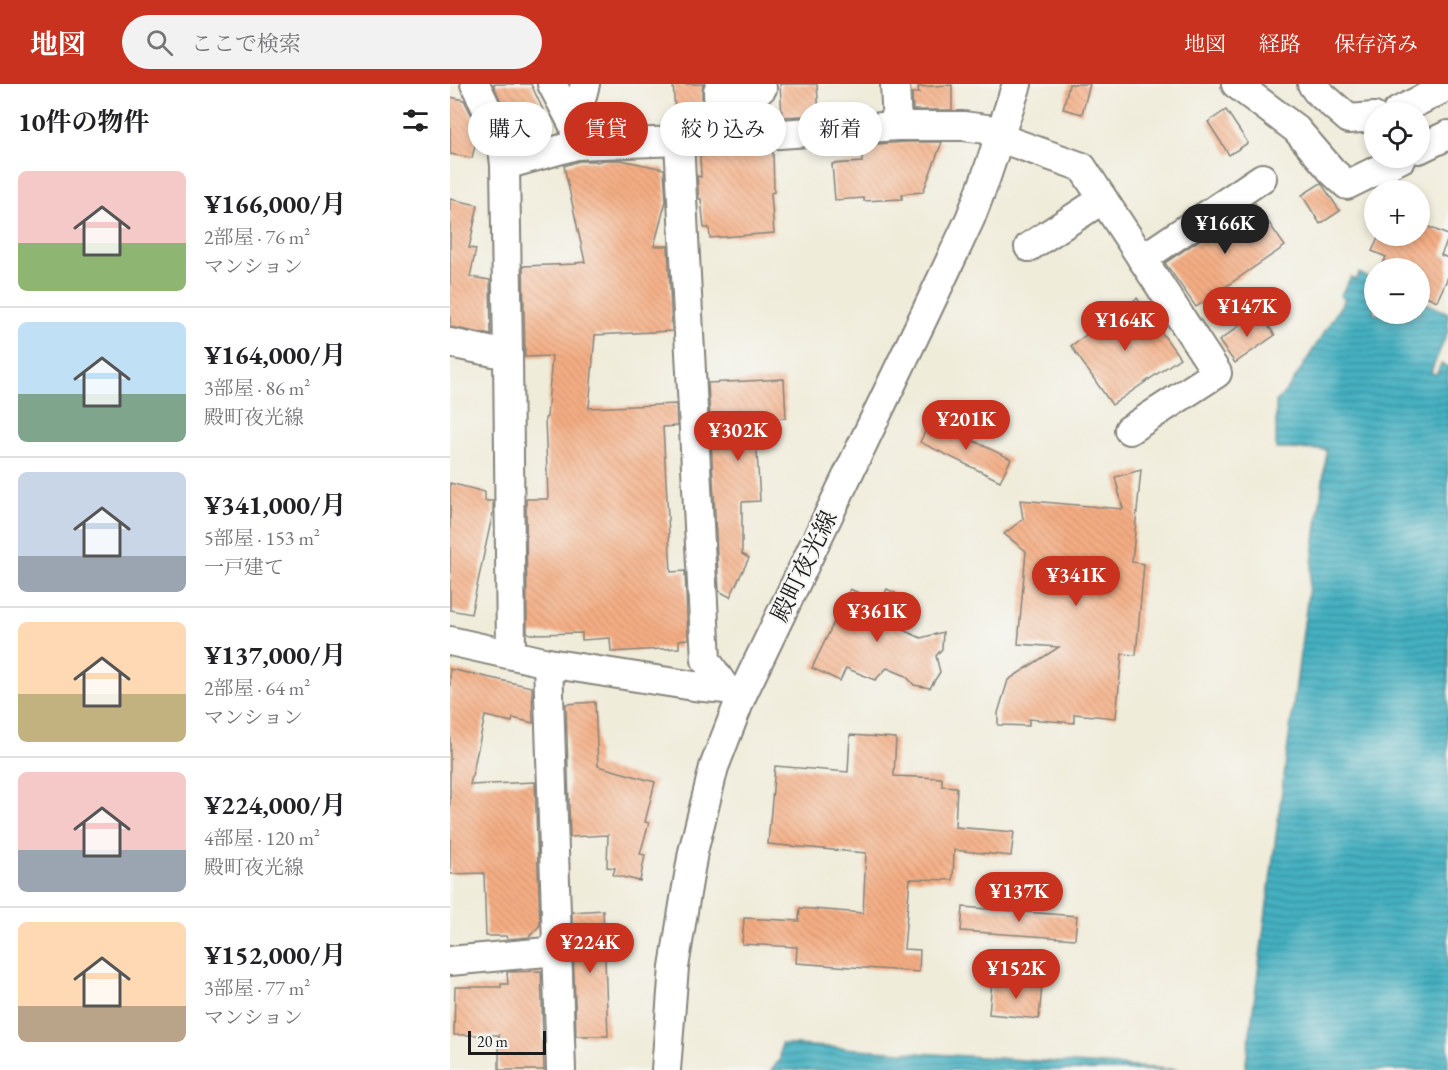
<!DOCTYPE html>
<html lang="ja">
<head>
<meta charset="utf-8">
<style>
	:root { --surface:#fff; --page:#f2f2f2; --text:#202124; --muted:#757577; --line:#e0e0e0; --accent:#c8321e }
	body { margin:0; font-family:"EB Garamond","Noto Serif JP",serif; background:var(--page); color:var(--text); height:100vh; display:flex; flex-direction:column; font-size:22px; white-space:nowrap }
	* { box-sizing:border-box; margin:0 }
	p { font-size:20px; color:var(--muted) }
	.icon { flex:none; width:33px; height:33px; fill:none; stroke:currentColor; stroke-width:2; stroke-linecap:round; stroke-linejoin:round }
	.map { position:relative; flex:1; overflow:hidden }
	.details { display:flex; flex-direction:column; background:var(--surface); width:450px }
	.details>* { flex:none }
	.top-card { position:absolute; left:18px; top:18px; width:570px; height:54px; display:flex; gap:12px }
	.buttons { position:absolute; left:914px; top:18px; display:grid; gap:12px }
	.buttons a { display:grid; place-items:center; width:66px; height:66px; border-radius:50%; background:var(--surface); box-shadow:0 3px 9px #0003; font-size:30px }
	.scale { position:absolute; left:18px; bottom:15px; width:78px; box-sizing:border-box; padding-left:6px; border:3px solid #1c1c1c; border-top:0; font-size:16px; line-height:21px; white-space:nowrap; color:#1c1c1c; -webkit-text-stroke:4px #f6f6f2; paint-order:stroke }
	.price { position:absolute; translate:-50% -51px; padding:0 14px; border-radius:21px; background:var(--accent); color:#fff; font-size:20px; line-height:39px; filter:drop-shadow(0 2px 3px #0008) }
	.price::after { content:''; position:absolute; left:50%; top:36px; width:18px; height:14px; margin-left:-9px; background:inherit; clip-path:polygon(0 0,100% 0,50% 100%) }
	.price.current { background:#222; color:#fff }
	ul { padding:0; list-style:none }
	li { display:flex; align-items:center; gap:18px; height:150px; padding:0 18px }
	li+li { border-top:2px solid var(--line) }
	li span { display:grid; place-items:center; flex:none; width:168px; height:120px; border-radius:9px; color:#555 }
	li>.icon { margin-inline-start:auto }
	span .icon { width:72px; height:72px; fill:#fffc; stroke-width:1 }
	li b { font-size:26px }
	h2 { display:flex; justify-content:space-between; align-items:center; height:72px; padding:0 18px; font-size:26px }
	.chip { padding:0 21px; border-radius:27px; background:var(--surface); box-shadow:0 3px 9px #0003; font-size:21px; line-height:54px }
	.chip.current { background:var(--accent); color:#fff }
	header { display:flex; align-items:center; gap:36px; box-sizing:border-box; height:84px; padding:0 30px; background:var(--accent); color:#fff }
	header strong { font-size:28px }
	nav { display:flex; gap:33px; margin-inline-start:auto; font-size:21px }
	.search { width:420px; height:54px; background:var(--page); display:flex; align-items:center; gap:15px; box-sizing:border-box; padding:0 21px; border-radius:33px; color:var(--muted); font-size:22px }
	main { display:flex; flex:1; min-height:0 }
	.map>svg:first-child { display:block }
	.water { fill:url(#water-rules); stroke:#30666e; stroke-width:1.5 }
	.building { fill:url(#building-back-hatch) }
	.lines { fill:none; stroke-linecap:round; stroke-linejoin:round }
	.minor-casing { stroke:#86847b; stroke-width:32 }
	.minor { stroke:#fff; stroke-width:28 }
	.labels { text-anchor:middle; stroke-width:4.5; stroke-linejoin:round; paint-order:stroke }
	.street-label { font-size:24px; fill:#1c1c1c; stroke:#f6f6f2 }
</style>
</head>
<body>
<header>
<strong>地図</strong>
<div class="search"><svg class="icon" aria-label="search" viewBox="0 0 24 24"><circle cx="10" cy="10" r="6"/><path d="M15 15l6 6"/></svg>ここで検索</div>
<nav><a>地図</a><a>経路</a><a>保存済み</a></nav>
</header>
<main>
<section class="details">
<h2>10件の物件<svg class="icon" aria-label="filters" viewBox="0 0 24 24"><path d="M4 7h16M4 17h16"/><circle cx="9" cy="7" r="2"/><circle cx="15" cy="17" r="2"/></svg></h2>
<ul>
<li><span style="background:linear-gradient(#f6c9c9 60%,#8fb573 0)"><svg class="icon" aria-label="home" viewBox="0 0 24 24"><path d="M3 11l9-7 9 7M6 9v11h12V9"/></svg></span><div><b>¥166,000/月</b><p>2部屋 · 76 m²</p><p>マンション</p></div></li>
<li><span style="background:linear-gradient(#bfe0f5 60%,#7fa58c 0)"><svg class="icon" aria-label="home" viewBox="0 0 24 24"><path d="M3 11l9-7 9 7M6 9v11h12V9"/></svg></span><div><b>¥164,000/月</b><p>3部屋 · 86 m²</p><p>殿町夜光線</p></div></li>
<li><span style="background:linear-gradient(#c9d6e8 70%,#9aa5b1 0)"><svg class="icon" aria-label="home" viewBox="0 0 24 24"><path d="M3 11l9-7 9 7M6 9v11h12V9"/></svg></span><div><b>¥341,000/月</b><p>5部屋 · 153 m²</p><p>一戸建て</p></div></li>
<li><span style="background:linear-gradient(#ffd9b3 60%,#c2b280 0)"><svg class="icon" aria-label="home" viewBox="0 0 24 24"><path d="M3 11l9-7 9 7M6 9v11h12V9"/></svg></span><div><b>¥137,000/月</b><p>2部屋 · 64 m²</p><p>マンション</p></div></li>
<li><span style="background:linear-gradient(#f6c9c9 65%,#9aa5b1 0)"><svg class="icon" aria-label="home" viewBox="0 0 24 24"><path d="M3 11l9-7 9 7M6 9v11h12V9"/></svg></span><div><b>¥224,000/月</b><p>4部屋 · 120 m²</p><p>殿町夜光線</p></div></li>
<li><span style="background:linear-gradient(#ffd9b3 70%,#b9a48a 0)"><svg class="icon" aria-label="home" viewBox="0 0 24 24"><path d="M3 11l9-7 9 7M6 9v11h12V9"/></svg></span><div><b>¥152,000/月</b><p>3部屋 · 77 m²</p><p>マンション</p></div></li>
</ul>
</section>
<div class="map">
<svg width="998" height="986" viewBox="0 0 998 986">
	<defs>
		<pattern id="water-rules" width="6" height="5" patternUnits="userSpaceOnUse" patternTransform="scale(1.5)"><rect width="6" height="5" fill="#44b0c1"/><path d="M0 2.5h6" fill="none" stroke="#388e9c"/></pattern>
		<pattern id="building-back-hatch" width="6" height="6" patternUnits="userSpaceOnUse" patternTransform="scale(1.5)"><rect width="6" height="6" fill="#f4ad83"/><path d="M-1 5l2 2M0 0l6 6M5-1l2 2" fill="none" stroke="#d19471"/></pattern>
	</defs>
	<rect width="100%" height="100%" fill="#f6f6f2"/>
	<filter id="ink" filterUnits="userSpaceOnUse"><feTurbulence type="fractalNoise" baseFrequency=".0167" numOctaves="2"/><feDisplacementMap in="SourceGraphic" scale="12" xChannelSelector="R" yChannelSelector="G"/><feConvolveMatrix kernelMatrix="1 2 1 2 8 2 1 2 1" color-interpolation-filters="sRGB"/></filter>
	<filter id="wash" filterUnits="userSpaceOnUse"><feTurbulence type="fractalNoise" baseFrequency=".008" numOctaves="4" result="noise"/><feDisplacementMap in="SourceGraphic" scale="24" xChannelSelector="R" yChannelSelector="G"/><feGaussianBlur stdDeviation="1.35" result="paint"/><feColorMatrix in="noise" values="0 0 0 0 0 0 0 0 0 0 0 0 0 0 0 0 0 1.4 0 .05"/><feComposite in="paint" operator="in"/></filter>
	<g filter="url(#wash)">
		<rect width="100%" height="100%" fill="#f0ecda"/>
		<g class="water">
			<path d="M909,189L924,196V230H969V216L998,229V247L981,288L986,291L991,280L998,283V986H795L877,366L826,365V318L841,301L895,215L890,212L901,193L906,196Z"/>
			<path d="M331,960L716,985L730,986H321L330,976Z"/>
		</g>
		<g id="blocks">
			<g class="building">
				<path d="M43,0H81L99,39L68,54Z"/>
				<path d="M223,0H253L252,8V26L225,27Z"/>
				<path d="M330,0H367L369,31L332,33Z"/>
				<path d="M619,0H640L632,30L613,25Z"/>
				<path d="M502,1V26H463L462,9H469L468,3Z"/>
				<path d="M0,13L14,16L29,46L22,74L0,70Z"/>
				<path d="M776,26L798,59L779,71L758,38Z"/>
				<path d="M457,58H492L473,108L452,110V115L414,117V114L385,116L382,80L412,78V61Z"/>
				<path d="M323,67L324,108L321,109L324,149L260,154L259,144H254L251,115H249L247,92L251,93L250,72Z"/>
				<path d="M154,76H171L214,85L216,117L204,162H218L222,247L145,251L139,324L226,320L227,342L213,343L221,488L235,487L238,555L229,556V564L161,568L160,554L132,556V549L80,550L77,548L76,415H98L95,334L97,333L102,272L75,273L73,182L126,180V179L135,178L114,82L129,77H146L147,78Z"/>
				<path d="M871,99L890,127L870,140L852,111Z"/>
				<path d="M0,115L28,121L19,164L26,165L20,193L40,196L41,251L0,243Z"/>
				<path d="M805,119L835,162L746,223L715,179Z"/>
				<path d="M969,139L998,151V155L991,171L998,174V193L987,217L974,211L969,222V184H931L936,173L922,167L929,152H969Z"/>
				<path d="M687,214L730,274L662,321L621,262Z"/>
				<path d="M808,228L825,251L785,279L769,257Z"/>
				<path d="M334,295L336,334L305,336L310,417L292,418V470L299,474L280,513L269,507L258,299Z"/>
				<path d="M481,336L561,375L550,397L470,358Z"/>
				<path d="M691,386L682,478L694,480L686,571L672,570L666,634L624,630V639L579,635V642L548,641V629L558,596L609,563L568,560L576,467L554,450L573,435L570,416L673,425L665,393Z"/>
				<path d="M0,399L35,408V417H43V428L21,530L0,526Z"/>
				<path d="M400,505L430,519L437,505L455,514L441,541L471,554L493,548L492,565L486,572L490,588L480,604L464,601L456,592L437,584L425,596L396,584L390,597L362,584Z"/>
				<path d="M0,585L82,603L83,639L63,634L62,638L35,632L20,701L85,698L90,841L79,853L57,855L56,852H36L34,789L0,790Z"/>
				<path d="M145,618L148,682L205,698L195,738L199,739L190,770L195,771L190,797L163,791L165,784L157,783L158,751L120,753L116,620Z"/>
				<path d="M400,651L446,654L444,692L492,694V702L507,703L505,743L564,748L561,772L504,766L503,796L460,795L454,865L470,866L469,888L346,879L347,863L292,860L294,834L349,837L350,824L413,829L416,769L318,760L325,682L398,688Z"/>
				<path d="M513,823L627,832L625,855L511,847Z"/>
				<path d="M153,826L158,952H126L122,828Z"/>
				<path d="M91,887L94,986H49V951H4L5,903H51V900H58L57,888Z"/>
				<path d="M542,897L592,901L589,935L539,930Z"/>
			</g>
		</g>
	</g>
	<g filter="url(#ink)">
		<use href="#blocks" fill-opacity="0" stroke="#86847b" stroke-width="1.5"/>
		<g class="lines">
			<defs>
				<g id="minor">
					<path d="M25,0L52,57L55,81L58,271L61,570"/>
					<path d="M102,0L124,42"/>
					<path d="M445,0L447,42"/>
					<path d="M786,0L846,45L882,87L897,101L952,74"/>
					<path d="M862,0L867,7L899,35L924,33"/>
					<path d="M947,28L998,2"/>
					<path d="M270,54L268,7L312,4"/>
					<path d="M550,54L632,83L767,289L679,346"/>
					<path d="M229,57L256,576L276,605"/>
					<path d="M126,61L124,42L135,0"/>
					<path d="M969,65L998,51"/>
					<path d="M55,81L126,61L229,57L447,42H513L552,47"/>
					<path d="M579,163L653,115"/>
					<path d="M692,175L812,94"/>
					<path d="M0,259L58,271"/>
					<path d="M0,557L98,579L244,602L276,605L287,609"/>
					<path d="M98,579L111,986"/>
					<path d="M0,877L107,867"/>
					<path d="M216,986L224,883L234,821L243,768L264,683L292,611L477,226L520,135L535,96L567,0"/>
				</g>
			</defs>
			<use href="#minor" class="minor-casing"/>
			<use href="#minor" class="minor"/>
		</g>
	</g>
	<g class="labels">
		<g class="street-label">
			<text transform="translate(354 482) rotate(-64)" y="8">殿町夜光線</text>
		</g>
	</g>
</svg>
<div class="buttons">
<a><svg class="icon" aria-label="locate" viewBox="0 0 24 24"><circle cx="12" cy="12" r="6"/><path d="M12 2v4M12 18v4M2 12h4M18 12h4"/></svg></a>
<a>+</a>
<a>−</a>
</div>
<div class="scale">20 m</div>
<b class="price current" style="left:775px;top:171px">¥166K</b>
<b class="price" style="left:797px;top:254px">¥147K</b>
<b class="price" style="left:675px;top:268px">¥164K</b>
<b class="price" style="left:516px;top:367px">¥201K</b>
<b class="price" style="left:288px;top:378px">¥302K</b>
<b class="price" style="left:626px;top:523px">¥341K</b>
<b class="price" style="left:427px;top:559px">¥361K</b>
<b class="price" style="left:569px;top:839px">¥137K</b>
<b class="price" style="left:140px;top:890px">¥224K</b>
<b class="price" style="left:566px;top:916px">¥152K</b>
<div class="top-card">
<a class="chip">購入</a>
<a class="chip current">賃貸</a>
<a class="chip">絞り込み</a>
<a class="chip">新着</a>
</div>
</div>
</main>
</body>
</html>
